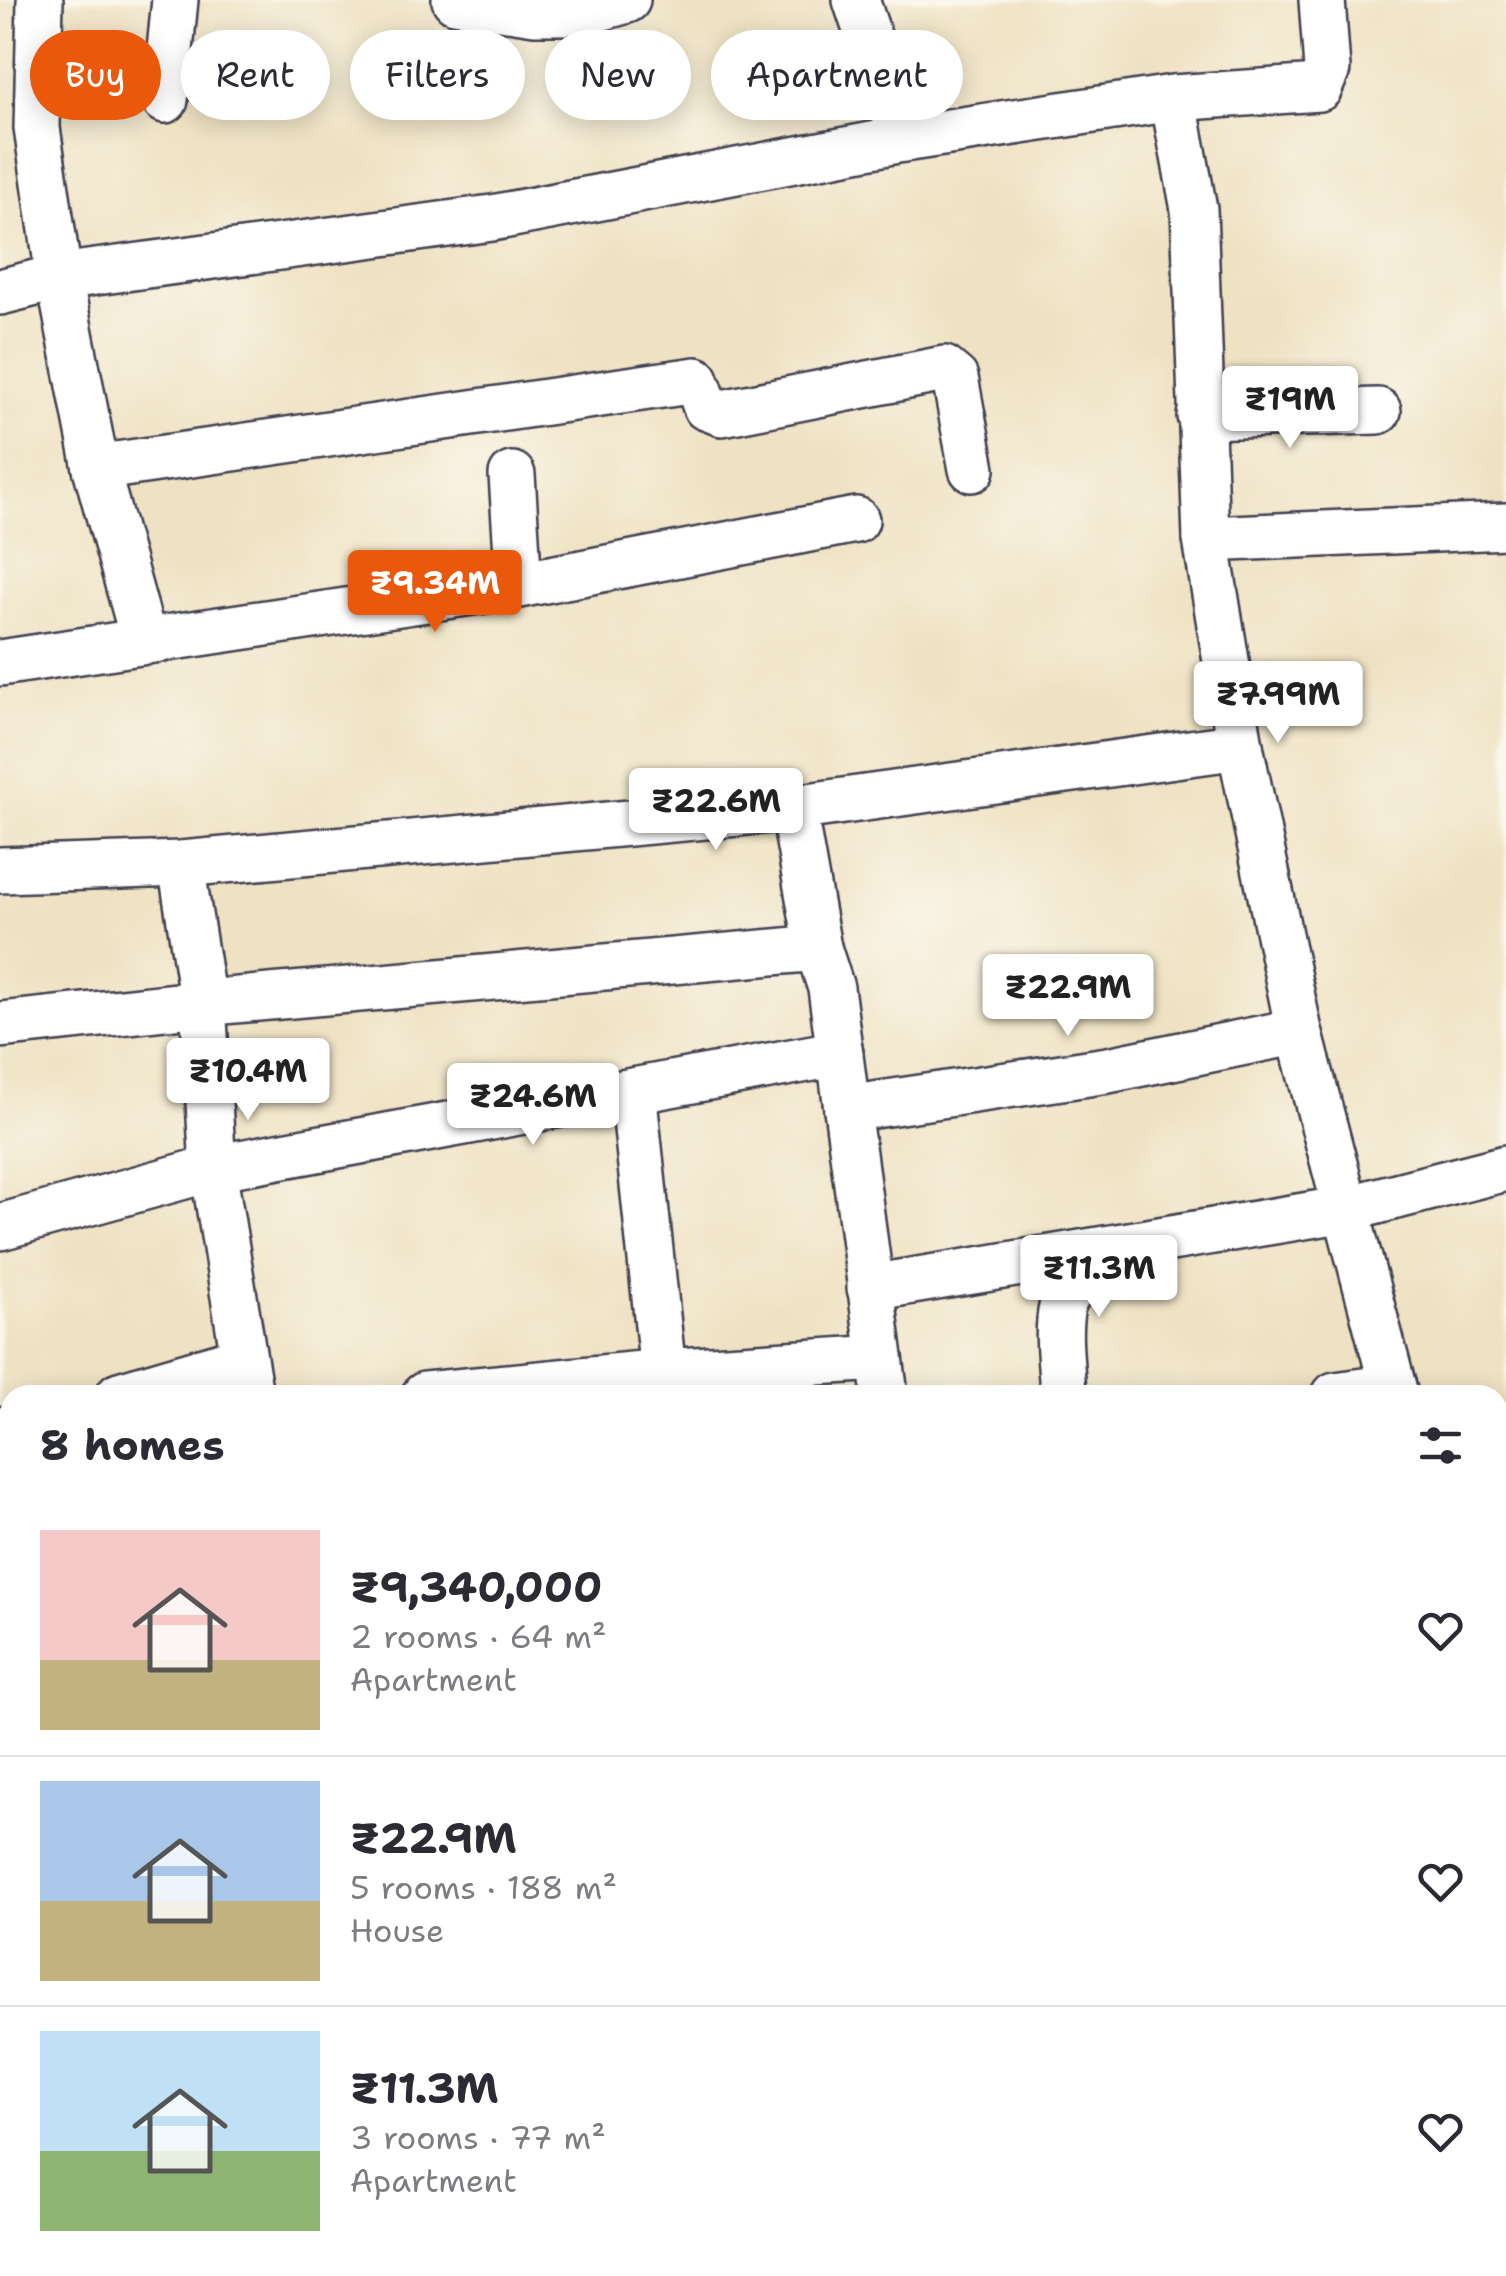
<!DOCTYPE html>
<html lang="en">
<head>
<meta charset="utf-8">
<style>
	:root { --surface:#fff; --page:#f2f2f3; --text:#2b2b33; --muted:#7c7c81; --line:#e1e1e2; --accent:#ea580c }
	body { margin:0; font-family:"Shantell Sans",sans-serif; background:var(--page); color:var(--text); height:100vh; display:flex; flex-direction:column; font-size:38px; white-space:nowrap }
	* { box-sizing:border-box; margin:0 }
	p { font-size:32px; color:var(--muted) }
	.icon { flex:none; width:55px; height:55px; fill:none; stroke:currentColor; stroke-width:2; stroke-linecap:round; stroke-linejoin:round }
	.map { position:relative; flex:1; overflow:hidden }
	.details { position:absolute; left:0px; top:1385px; width:1508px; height:892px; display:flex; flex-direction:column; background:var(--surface); border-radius:30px 30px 0 0; box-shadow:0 5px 25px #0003 }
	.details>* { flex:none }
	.top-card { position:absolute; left:30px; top:30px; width:1000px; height:90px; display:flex; gap:20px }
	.price { position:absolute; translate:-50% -85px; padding:0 22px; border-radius:10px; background:#fff; color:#222; font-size:32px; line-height:65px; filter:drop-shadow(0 2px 5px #0008) }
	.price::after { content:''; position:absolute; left:50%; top:60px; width:30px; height:22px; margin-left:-15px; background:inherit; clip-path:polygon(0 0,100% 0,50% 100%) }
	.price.on { background:var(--accent); color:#fff }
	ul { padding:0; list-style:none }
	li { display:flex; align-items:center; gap:30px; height:250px; padding:0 40px }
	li+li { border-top:2px solid var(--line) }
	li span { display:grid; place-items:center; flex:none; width:280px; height:200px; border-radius:0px; color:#555 }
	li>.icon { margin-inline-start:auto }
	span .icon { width:120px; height:120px; fill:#fffc; stroke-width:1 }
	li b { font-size:42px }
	h2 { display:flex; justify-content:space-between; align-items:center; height:120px; padding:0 40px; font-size:42px }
	.pill { padding:0 35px; border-radius:45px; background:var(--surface); box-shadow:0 5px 25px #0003; font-size:35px; line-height:90px }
	.pill.on { background:var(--accent); color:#fff }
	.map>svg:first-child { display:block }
	.building { fill:#c3b0f0 }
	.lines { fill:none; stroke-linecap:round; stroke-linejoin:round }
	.minor-casing { stroke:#413f4f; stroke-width:50 }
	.minor { stroke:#fff; stroke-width:45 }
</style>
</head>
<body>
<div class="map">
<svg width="1506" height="2276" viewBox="0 0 1506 2276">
	<rect width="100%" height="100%" fill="#fbf7ec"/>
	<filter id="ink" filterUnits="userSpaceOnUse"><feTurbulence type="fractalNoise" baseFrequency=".01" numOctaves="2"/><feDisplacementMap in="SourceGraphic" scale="20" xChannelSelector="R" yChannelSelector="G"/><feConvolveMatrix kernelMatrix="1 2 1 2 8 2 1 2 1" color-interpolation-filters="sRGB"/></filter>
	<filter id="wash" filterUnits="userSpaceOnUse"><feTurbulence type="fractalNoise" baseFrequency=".0048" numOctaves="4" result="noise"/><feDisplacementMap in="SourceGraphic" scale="40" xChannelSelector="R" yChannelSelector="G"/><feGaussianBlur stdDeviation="2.25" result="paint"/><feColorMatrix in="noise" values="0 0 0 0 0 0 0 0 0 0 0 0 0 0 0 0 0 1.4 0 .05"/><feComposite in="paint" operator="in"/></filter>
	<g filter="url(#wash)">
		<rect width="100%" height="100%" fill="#efe2c3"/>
		<g id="blocks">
			<path class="building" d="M1506,2170V2207L1498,2208V2172Z"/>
		</g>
	</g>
	<g filter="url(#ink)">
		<use href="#blocks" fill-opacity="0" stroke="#413f4f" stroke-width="2.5"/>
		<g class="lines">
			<defs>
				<g id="minor">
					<path d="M40,0L37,128L59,277L96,468L144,641"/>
					<path d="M455,0L535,12H585L627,0"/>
					<path d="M856,0L903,139"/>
					<path d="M1173,98L1194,209L1206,539L1240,746L1299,1031L1395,1395"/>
					<path d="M165,100L175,0"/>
					<path d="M0,292L59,277L492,218L903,139L1173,98L1319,88L1327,69L1322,0"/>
					<path d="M1200,416L1378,411"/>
					<path d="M96,468L696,380L706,407L722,413L944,369L955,378L972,469"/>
					<path d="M512,475L519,585"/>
					<path d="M1206,539L1506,526"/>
					<path d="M0,663L519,585L856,520"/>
					<path d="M793,808L818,948"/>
					<path d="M181,864L203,1003L213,1168L250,1395"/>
					<path d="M0,870L181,864L793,808L1240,746"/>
					<path d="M0,1025L203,1003L818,948L831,988L885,1395"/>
					<path d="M633,1091L663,1372"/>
					<path d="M847,1109L1108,1070L1299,1031"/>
					<path d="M0,1227L213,1168L840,1053"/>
					<path d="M870,1288L1346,1209L1506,1168"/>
					<path d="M119,1395L242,1359"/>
					<path d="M425,1395L663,1372L880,1358"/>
					<path d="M1063,1395C1062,1368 1056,1333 1062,1307C1067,1284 1088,1281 1091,1252"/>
					<path d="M1335,1395L1393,1387"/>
					<path d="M0,1431L10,1428"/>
					<path d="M1498,1703L1506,1702"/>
					<path d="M0,1712L10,1709"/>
					<path d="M0,1809L10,1807"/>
					<path d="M0,1991L10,1989"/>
					<path d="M478,2268L482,2276"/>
					<path d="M834,2268L835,2276"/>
					<path d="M1037,2268L1039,2276"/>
					<path d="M1395,2268L1397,2276"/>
					<path d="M0,2269L10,2267"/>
				</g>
			</defs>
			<use href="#minor" class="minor-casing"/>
			<use href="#minor" class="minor"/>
		</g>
	</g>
</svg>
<b class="price" style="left:1290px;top:451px">₹19M</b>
<b class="price on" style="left:435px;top:635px">₹9.34M</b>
<b class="price" style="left:1278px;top:746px">₹7.99M</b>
<b class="price" style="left:716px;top:853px">₹22.6M</b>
<b class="price" style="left:1068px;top:1039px">₹22.9M</b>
<b class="price" style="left:248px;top:1123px">₹10.4M</b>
<b class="price" style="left:533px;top:1148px">₹24.6M</b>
<b class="price" style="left:1099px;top:1320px">₹11.3M</b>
<div class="top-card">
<a class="pill on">Buy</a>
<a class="pill">Rent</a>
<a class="pill">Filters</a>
<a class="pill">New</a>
<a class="pill">Apartment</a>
</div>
<section class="details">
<h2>8 homes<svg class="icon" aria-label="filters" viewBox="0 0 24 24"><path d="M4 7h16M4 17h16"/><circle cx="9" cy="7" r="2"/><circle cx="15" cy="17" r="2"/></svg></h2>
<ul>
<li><span style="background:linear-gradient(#f6c9c9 65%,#c2b280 0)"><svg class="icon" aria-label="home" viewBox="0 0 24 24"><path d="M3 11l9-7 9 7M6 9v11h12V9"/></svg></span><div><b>₹9,340,000</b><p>2 rooms · 64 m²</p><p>Apartment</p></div><svg class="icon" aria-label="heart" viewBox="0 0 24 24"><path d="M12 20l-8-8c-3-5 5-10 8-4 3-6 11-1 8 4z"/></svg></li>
<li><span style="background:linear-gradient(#a9c7e8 60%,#c2b280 0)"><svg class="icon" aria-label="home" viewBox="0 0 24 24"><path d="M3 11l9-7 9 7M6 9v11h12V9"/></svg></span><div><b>₹22.9M</b><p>5 rooms · 188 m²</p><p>House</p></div><svg class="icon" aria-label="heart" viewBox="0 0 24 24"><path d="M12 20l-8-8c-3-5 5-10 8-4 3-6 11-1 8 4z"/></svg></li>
<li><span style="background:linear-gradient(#bfe0f5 60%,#8fb573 0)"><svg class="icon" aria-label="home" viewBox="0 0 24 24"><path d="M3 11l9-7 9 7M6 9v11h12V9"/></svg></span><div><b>₹11.3M</b><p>3 rooms · 77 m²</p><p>Apartment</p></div><svg class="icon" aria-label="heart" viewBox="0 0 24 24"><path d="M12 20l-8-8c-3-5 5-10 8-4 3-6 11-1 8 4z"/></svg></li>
</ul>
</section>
</div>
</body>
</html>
